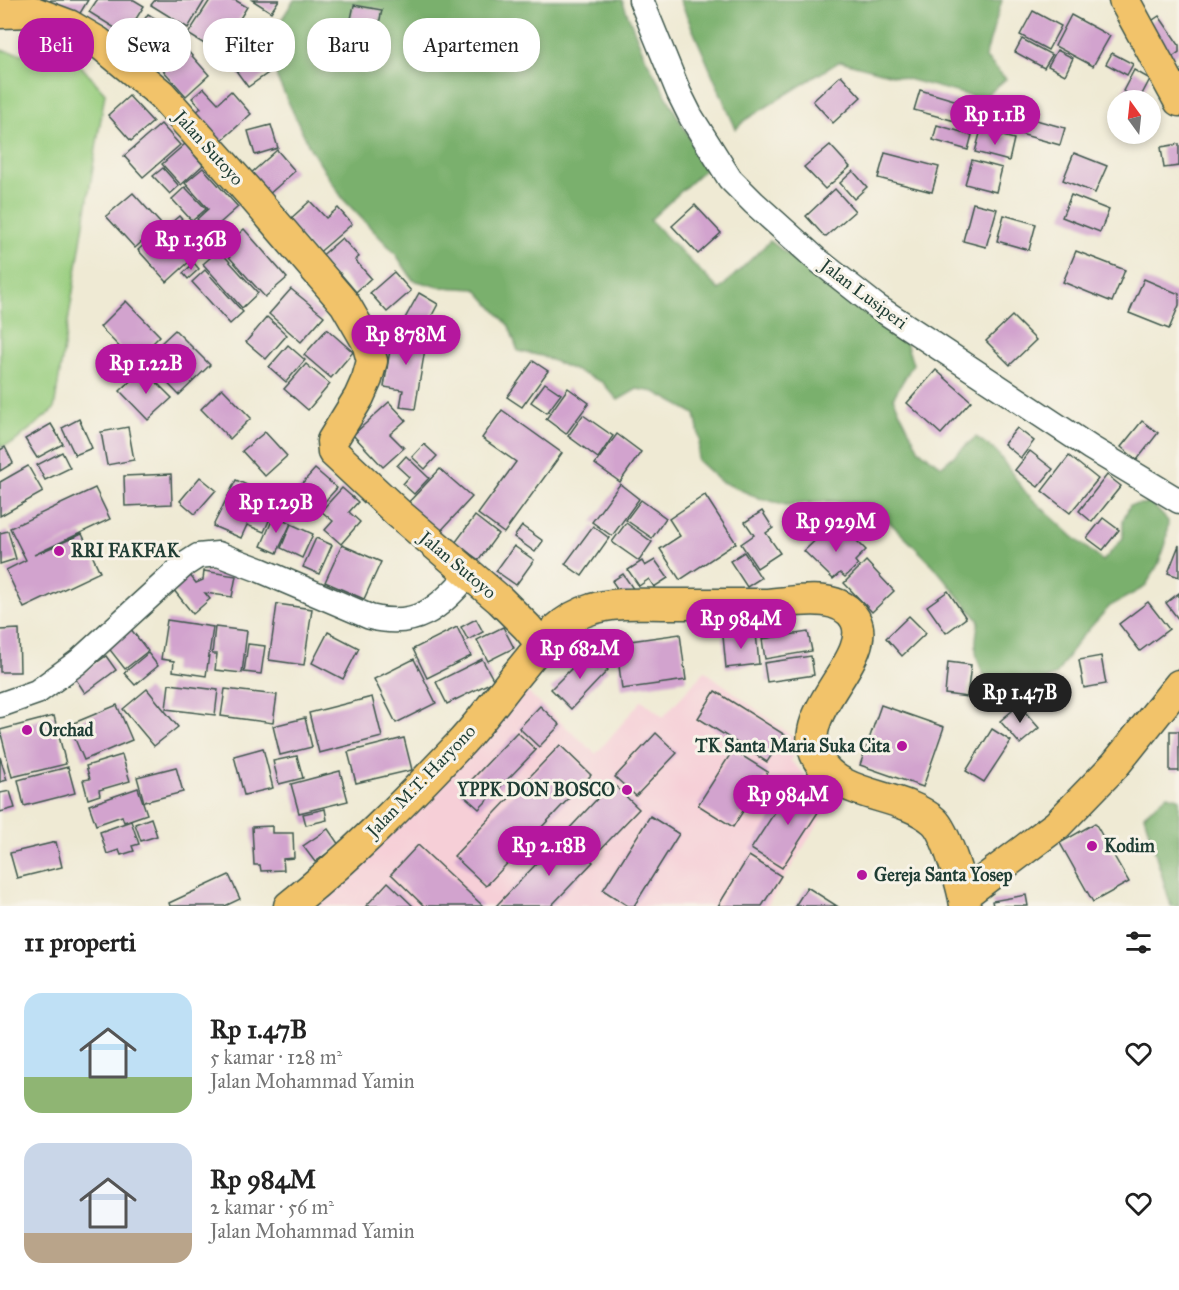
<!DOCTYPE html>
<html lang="id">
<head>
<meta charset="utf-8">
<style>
	:root { --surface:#fff; --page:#f6f6f6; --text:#222; --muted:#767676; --accent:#b5179e }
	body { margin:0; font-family:"IM FELL Great Primer",serif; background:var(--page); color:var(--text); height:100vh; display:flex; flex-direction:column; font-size:22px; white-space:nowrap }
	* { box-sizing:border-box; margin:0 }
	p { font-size:20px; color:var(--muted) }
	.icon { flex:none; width:33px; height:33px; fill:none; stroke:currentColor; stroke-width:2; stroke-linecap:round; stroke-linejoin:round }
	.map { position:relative; height:906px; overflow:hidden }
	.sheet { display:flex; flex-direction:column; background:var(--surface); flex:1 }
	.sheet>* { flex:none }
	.top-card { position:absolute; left:18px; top:18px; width:600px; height:54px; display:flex; gap:12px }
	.needle { width:39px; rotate:345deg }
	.controls { position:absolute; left:1107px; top:90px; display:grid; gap:12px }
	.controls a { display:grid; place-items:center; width:54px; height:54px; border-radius:50%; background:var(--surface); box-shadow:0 3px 9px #0003; font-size:30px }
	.price { position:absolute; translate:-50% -51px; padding:0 14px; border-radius:21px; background:var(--accent); color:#fff; font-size:20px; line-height:39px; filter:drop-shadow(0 2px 3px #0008) }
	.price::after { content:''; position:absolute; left:50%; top:36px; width:18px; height:14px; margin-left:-9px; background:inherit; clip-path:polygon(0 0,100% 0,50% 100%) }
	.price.selected { background:#222; color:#fff }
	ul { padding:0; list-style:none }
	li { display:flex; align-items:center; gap:18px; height:150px; padding:0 24px }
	li span { display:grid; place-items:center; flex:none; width:168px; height:120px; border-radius:18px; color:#555 }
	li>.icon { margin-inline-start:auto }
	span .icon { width:72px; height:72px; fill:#fffc; stroke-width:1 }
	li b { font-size:26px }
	h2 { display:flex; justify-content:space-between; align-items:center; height:72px; padding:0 24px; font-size:26px }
	.chip { padding:0 21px; border-radius:24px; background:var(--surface); box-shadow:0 3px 9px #0003; font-size:21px; line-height:54px }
	.chip.selected { background:var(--accent); color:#fff }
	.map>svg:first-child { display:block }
	.built { fill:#f6cfd7 }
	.green { fill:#98cd7e; stroke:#5c8559; stroke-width:1.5 }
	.forest { fill:#7ab06d; stroke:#4c7650; stroke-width:1.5 }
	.building { fill:#d2a3ce }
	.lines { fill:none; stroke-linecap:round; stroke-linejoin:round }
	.minor-casing { stroke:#3e574c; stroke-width:27 }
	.major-casing { stroke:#3e574c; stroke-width:33 }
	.minor { stroke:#fff; stroke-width:24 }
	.major { stroke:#f2c36a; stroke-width:30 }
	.poi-dot { fill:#b5179e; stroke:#f7f3e8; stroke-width:2 }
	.labels { text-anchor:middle; stroke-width:6; stroke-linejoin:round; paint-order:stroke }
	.street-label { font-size:18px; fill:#1f3d34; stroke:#f7f3e8 }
	.poi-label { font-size:18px; font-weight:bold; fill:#1f3d34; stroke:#f7f3e8; text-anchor:start }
</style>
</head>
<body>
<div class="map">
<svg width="1179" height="906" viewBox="0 0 1179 906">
	<rect width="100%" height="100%" fill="#f7f3e8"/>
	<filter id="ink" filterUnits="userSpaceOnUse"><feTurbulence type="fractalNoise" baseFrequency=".0167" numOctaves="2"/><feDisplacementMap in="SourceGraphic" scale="12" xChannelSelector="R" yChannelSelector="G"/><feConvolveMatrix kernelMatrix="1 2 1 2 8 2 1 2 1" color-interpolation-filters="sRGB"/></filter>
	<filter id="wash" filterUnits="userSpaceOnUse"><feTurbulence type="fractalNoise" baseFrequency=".008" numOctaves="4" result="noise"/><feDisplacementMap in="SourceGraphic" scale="24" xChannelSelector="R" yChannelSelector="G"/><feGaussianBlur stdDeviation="1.35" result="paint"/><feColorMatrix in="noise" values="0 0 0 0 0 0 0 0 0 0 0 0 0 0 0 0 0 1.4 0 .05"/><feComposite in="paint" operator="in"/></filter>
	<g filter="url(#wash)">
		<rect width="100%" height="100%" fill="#efead4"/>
		<path class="built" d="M705,671L796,739L791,761L812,782L834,798L767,906H311L328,895L485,735L524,689L596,754L642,700L663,717Z"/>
		<path class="green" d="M0,50L79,64L105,93L54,409L13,443L0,447Z"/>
		<g class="forest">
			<path d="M294,0H622L644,55L706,168L650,220L719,290L770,241L906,343L913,364L893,398L919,450L942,466L976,437L996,451L1026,493L1072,536L1103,561L1123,538V520L1130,505L1151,503L1168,521L1166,543L1159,563L1145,587L1110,606L1078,641L1056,675L1006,699L993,693C978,663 971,656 979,621L933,565L872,505L830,501L786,505L759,498L720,481L697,460L700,440L695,414L655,392L637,389L618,400L602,382L542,356L518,351L509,326L476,289L439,287L413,280L395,253L343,199L311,150L277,78L271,36Z"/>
			<path d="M680,0H1002L985,57L1006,79L982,99L840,61L745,120L736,129Z"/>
			<path d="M1167,795L1179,798V906H1171L1144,815Z"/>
		</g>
		<g id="blocks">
			<g class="building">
				<path d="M51,0H88L76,20L49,3Z"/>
				<path d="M97,0H134L144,6L126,35L89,12Z"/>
				<path d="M155,0H205L188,28L151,5Z"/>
				<path d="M210,0H235L247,7L219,53L188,34Z"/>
				<path d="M252,0H279L271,12Z"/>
				<path d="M354,5L382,10L377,33L349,28Z"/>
				<path d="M1033,11L1061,26L1048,50L1020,35Z"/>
				<path d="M148,14L164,24L147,50L131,40Z"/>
				<path d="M1071,15L1110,36L1093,66L1055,46Z"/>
				<path d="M1159,16L1179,45V52L1168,60L1144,26Z"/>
				<path d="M245,37L271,71L248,87L223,53Z"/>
				<path d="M177,39L209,75L186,96L154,60Z"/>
				<path d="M1022,39L1052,55L1044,68L1015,52Z"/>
				<path d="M1057,50L1073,58L1065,75L1048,66Z"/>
				<path d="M1112,53L1133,64L1127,75L1106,64Z"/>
				<path d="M1134,70L1150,79L1139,100L1123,91Z"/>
				<path d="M841,75L861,97L833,123L813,101Z"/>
				<path d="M204,88L218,103L231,91L251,114L220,142L195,113L201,108L192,98Z"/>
				<path d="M920,90L961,102L955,121L914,110Z"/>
				<path d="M129,96L153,122L131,141L108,115Z"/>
				<path d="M1018,115L1065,128L1060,145L1013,132Z"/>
				<path d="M161,124L180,145L143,177L124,156Z"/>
				<path d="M271,125L278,148L255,155L248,131Z"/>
				<path d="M937,125L972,135L968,150L933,140Z"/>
				<path d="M981,130L1014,139L1009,161L975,152Z"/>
				<path d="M185,144L203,165L181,185L162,164Z"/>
				<path d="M1179,144V166L1164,168L1161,147Z"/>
				<path d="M830,145L850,167L825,189L804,167Z"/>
				<path d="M277,150L295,171L267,196L249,175Z"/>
				<path d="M885,153L939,167L932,192L878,178Z"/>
				<path d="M1074,153L1107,166L1095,193L1063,180Z"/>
				<path d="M972,160L1002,168L996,192L965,184Z"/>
				<path d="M163,168L179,186L170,194L153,176Z"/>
				<path d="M203,168L238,207L220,223L229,233L218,243L197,219L208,209L185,183Z"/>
				<path d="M853,171L867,187L854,199L840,183Z"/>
				<path d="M185,187L206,209L192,221L172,199Z"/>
				<path d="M835,189L855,211L825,237L806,216Z"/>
				<path d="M133,193L161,224L135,248L106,216Z"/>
				<path d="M1071,195L1109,210L1100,232L1062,217Z"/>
				<path d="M310,201L326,218L338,208L352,224L316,255L287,222Z"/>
				<path d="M973,203L997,209L986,247L963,241Z"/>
				<path d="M695,205L721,233L698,254L672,226Z"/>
				<path d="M1004,215L1036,224L1029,250L997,241Z"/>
				<path d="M179,216L206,246L192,259L165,228Z"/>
				<path d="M161,229L190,261L167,282L138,250Z"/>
				<path d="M244,229L287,278L265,297L222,249Z"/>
				<path d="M342,238L359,257L355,260L371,278L356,292L340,273L335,278L318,259Z"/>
				<path d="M219,250L258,293L242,308L203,264Z"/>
				<path d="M1076,251L1125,270L1112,302L1063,282Z"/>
				<path d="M194,263L199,269L188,279L183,273Z"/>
				<path d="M205,270L243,312L230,324L192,282Z"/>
				<path d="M394,272L411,291L387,312L370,293Z"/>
				<path d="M1144,279L1179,294V305L1169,329L1129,313Z"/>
				<path d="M291,289L324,316L301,342L269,314Z"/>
				<path d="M419,293L438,304L423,332L403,322Z"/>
				<path d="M126,301L160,336L134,362L100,327Z"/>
				<path d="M1012,316L1036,340L1010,365L986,341Z"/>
				<path d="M267,317L287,335L266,359L246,342Z"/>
				<path d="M327,329L353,352L331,378L304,355Z"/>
				<path d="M175,330L210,365L179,395L144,359Z"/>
				<path d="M393,332L427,337L415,409L400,407L403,390L384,387Z"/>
				<path d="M288,345L305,360L286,382L269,367Z"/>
				<path d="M533,361L548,371L522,407L507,397Z"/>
				<path d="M306,364L330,384L308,410L284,389Z"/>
				<path d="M143,369L172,398L148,420L120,391Z"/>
				<path d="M936,370L971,401L941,434L907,403Z"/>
				<path d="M545,383L561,394L547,413L531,402Z"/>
				<path d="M222,388L251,418L230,439L201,409Z"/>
				<path d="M568,388L589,403L566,434L546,419Z"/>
				<path d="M389,402L406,420L390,434L404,448L383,467L353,435Z"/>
				<path d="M502,410L562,453L504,533L478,514L516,462L482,438Z"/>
				<path d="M583,415L613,436L598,458L568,436Z"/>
				<path d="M79,419L92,448L75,455L62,428Z"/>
				<path d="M1142,421L1158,433L1137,460L1121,447Z"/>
				<path d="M51,424L63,444L37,458L25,439Z"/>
				<path d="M128,427L134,460L107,465L101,432Z"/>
				<path d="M1017,428L1034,441L1021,458L1004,444Z"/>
				<path d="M265,432L287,456L265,476L242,451Z"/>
				<path d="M617,434L641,452L620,482L595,464Z"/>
				<path d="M424,444L437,456L425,469L412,457Z"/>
				<path d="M5,447L13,463L0,471V450Z"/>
				<path d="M1030,451L1053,469L1038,487L1015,470Z"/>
				<path d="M62,452L70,468L45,480L37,465Z"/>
				<path d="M406,456L429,478L414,494L403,484L409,477L397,466Z"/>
				<path d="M1069,456L1098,479L1070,513L1042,491Z"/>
				<path d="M28,466L43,492L0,516V482Z"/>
				<path d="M315,469L337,488L319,508L297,489Z"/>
				<path d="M440,469L472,497L438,534L406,505Z"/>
				<path d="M171,474L172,504L125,506L124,476Z"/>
				<path d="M1107,475L1121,486L1092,522L1079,511Z"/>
				<path d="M200,477L216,490L195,514L180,501Z"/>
				<path d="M236,480L264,493L257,508H255L271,516L264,532L247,525L241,538L213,526Z"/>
				<path d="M620,484L639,499L612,536L592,522Z"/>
				<path d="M95,488L110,519L34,555L82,534L100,572L24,608L6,570L26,560L10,528Z"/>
				<path d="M342,488L358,502L349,512L360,522L341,544L325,530L333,521L321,511Z"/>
				<path d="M705,495L736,543L680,580L660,549L680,536L669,519Z"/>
				<path d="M641,500L666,518L652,538L626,520Z"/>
				<path d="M762,511L773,528L766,533L780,553L757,568L741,544L754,535L745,522Z"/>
				<path d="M274,516L291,523L277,553L261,546Z"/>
				<path d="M475,516L498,534L479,560L455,543Z"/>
				<path d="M1103,518L1119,530L1103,550L1087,538Z"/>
				<path d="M626,523L652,542L639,561L612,542Z"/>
				<path d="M291,524L313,534L302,558L281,548Z"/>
				<path d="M522,526L543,541L535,552L514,537Z"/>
				<path d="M593,526L609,538L582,576L565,564Z"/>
				<path d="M842,526L866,550L855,561L858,565L845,577L840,573L833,579L804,551L825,531L831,536Z"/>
				<path d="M8,531L16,559L0,564V533Z"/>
				<path d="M316,538L332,545L319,574L303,567Z"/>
				<path d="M342,545L381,562L364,599L325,582Z"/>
				<path d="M1179,545V577L1168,573Z"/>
				<path d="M514,546L534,560L516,585L496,571Z"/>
				<path d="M744,552L761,578L747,587L730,561Z"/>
				<path d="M655,560L668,578L654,587L649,579L639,586L628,570L642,561L645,566Z"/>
				<path d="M866,561L894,591L872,612L844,583Z"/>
				<path d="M204,571L236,576L232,597L205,593L210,599L193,614L173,589L189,574L196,583L203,580Z"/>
				<path d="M623,574L634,590L623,597L612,581Z"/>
				<path d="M948,591L966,618L946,633L927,606Z"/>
				<path d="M1179,593V620L1166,603Z"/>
				<path d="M1148,602L1169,629L1140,651L1119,624Z"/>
				<path d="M277,604L312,609L304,665L269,660Z"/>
				<path d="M909,616L926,633L902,656L886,638Z"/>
				<path d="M476,619L483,632L468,640L461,627Z"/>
				<path d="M167,620L213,627L206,676L173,671L174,661L161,659Z"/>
				<path d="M215,627L247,631L242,673L215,670L217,654H212Z"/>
				<path d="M457,627L471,656L427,678L413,649Z"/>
				<path d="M503,627L514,648L488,661L477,640Z"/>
				<path d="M130,628L148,651L125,669L107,646Z"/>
				<path d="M19,629L20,672H0V630Z"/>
				<path d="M328,632L359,648L343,679L312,663Z"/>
				<path d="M808,632L812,651L765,659L762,639Z"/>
				<path d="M756,633L759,664L726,668L723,636Z"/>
				<path d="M680,634L686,680L622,689L616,643Z"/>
				<path d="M248,644L265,646L261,674L244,672Z"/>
				<path d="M589,651L608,670L571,709L551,689Z"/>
				<path d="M148,653L158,666L135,685L124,673Z"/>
				<path d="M106,656L116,670L85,693L75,678Z"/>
				<path d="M811,656L814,675L767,682L764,663Z"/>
				<path d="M1101,656L1106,684L1084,688L1079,660Z"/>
				<path d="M414,659L436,703L396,723L374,679Z"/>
				<path d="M482,659L494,681L447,704L436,682Z"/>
				<path d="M948,662L971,665L967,697L945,694Z"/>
				<path d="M169,684L218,690L215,715L166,709Z"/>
				<path d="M147,689L178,727L154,746L123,709Z"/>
				<path d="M225,689L277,695L273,723L221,716Z"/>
				<path d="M715,691L785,735L767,762L698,718Z"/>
				<path d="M372,697L382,737L319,753L309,713Z"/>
				<path d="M117,705L132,740L84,760L69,725Z"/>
				<path d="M881,705L944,727L923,787L860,765Z"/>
				<path d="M1019,705L1039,728L1020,744L1000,721Z"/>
				<path d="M540,706L560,725L539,747L519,728Z"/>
				<path d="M54,716L66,764L12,777L0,730Z"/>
				<path d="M305,718L312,747L280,755L273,726Z"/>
				<path d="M992,729L1011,741L984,782L966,771Z"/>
				<rect x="1170" y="731" width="9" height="40"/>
				<path d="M517,732L536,750L479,809L460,792Z"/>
				<path d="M656,733L677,753L636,796L615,777Z"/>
				<path d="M404,738L412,770L356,783L348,752Z"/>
				<path d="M560,745L591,775L486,886L454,856Z"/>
				<path d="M263,748L273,788L244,795L234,756Z"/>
				<path d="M733,750L768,772L733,827L698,805Z"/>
				<path d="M122,755L130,781L99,790L100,795L88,799L83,780L90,779L86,766Z"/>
				<path d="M297,756L303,778L279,784L273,761Z"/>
				<path d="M0,757L7,780L0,782Z"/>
				<path d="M68,767L75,793L24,806L18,780Z"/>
				<path d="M176,767L183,792L144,802L137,777Z"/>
				<path d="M340,771L348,801L299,813L291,784Z"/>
				<path d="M612,783L639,809L593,857L567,831Z"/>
				<path d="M793,784L824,803L782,868L751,849Z"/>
				<path d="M138,788L147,814L124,822L122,816L96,825L89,805Z"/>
				<path d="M10,791L15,808L0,812V793Z"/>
				<path d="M325,809L327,820L306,825L303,814Z"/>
				<path d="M650,816L679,834L634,906H628L603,890Z"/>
				<path d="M151,818L157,836L141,841L135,824Z"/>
				<path d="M131,821L139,844L132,846L134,851L121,855L119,850L107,854L100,832Z"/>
				<path d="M1095,823L1129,882L1093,902L1060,843Z"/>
				<path d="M272,826V833H293L294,858L283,859L284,870L261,871L260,865H254L252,827Z"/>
				<path d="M328,829L339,845L315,862L303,846Z"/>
				<path d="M564,835L593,862L551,906H496Z"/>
				<path d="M56,842L62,867L17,878L10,853Z"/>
				<path d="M418,845L483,906H424L391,874Z"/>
				<path d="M749,856L781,876L762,906H718Z"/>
				<path d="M229,875L240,899L225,906H170L169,903Z"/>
				<path d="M388,882L413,906H366Z"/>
				<path d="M807,887L837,906H795Z"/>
				<path d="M1026,895L1028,906H993L992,901Z"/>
			</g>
		</g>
	</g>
	<g filter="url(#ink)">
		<use href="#blocks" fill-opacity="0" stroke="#3e574c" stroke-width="1.5"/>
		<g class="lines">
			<defs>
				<g id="minor">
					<path d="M641,0L679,93L691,117L730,179L754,203L815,258L876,306L1091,448L1179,501"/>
					<path d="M0,705L37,692L78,662L184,565L198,556L218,554L260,570L370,617C416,629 440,608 468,575"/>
				</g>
				<g id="major">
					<path d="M1124,0L1179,101"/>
					<path d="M0,13L34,12L69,25L98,42L161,94L254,198L345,304L367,342L372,361L367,379L359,397L332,441L333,452L398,513L500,600L527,627L541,644"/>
					<path d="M964,895L1057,825L1115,765L1179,685"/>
					<path d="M289,906C350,858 405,802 458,746C479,724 497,699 516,675C538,649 557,619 592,609C614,602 639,604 662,604C696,604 730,604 764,604C792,603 838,590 855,619C876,658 792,712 817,758C840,800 900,791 934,821C946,832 963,888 965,906"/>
				</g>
			</defs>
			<use href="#minor" class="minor-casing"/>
			<use href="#major" class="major-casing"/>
			<use href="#minor" class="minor"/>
			<use href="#major" class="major"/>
		</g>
	</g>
	<g class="poi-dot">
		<circle cx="59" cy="551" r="6"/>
		<circle cx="27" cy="730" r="6"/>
		<circle cx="902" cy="746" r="6"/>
		<circle cx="627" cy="790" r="6"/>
		<circle cx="1092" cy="846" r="6"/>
		<circle cx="862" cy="875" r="6"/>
	</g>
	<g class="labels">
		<g class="street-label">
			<text transform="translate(209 148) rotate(48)" y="6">Jalan Sutoyo</text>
			<text transform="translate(864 294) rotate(37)" y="6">Jalan Lusiperi</text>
			<text transform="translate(458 565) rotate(40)" y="6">Jalan Sutoyo</text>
			<text transform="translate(421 781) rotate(-46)" y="6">Jalan M.T. Haryono</text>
		</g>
		<g class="poi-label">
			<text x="71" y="557">RRI FAKFAK</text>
			<text x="39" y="736">Orchad</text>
			<text x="890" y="752" text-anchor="end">TK Santa Maria Suka Cita</text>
			<text x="615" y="796" text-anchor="end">YPPK DON BOSCO</text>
			<text x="1104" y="852">Kodim</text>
			<text x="874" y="881">Gereja Santa Yosep</text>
		</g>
	</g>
</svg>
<div class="controls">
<a><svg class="needle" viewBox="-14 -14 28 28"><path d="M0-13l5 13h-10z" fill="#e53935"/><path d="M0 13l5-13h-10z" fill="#767676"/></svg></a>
</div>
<b class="price" style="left:995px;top:146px">Rp 1.1B</b>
<b class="price" style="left:191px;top:271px">Rp 1.36B</b>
<b class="price" style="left:406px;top:366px">Rp 878M</b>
<b class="price" style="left:146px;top:395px">Rp 1.22B</b>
<b class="price" style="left:276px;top:534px">Rp 1.29B</b>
<b class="price" style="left:836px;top:553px">Rp 929M</b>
<b class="price" style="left:741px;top:650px">Rp 984M</b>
<b class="price" style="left:580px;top:680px">Rp 682M</b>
<b class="price selected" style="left:1020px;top:724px">Rp 1.47B</b>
<b class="price" style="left:788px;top:826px">Rp 984M</b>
<b class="price" style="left:549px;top:877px">Rp 2.18B</b>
<div class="top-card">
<a class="chip selected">Beli</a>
<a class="chip">Sewa</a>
<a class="chip">Filter</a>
<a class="chip">Baru</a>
<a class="chip">Apartemen</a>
</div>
</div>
<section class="sheet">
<h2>11 properti<svg class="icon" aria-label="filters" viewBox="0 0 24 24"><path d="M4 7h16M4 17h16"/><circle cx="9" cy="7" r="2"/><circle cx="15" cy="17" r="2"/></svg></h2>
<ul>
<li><span style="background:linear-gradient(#bfe0f5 70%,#8fb573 0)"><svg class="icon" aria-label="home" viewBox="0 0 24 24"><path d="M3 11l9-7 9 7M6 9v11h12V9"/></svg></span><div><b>Rp 1.47B</b><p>5 kamar · 128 m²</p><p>Jalan Mohammad Yamin</p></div><svg class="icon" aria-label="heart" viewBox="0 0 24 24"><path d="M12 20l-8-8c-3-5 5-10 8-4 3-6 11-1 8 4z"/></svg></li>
<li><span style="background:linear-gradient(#c9d6e8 75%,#b9a48a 0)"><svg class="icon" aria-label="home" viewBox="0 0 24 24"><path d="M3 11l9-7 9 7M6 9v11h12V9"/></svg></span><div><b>Rp 984M</b><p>2 kamar · 56 m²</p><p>Jalan Mohammad Yamin</p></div><svg class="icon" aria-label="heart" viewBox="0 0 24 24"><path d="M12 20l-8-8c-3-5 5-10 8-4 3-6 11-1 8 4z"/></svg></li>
</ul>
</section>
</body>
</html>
